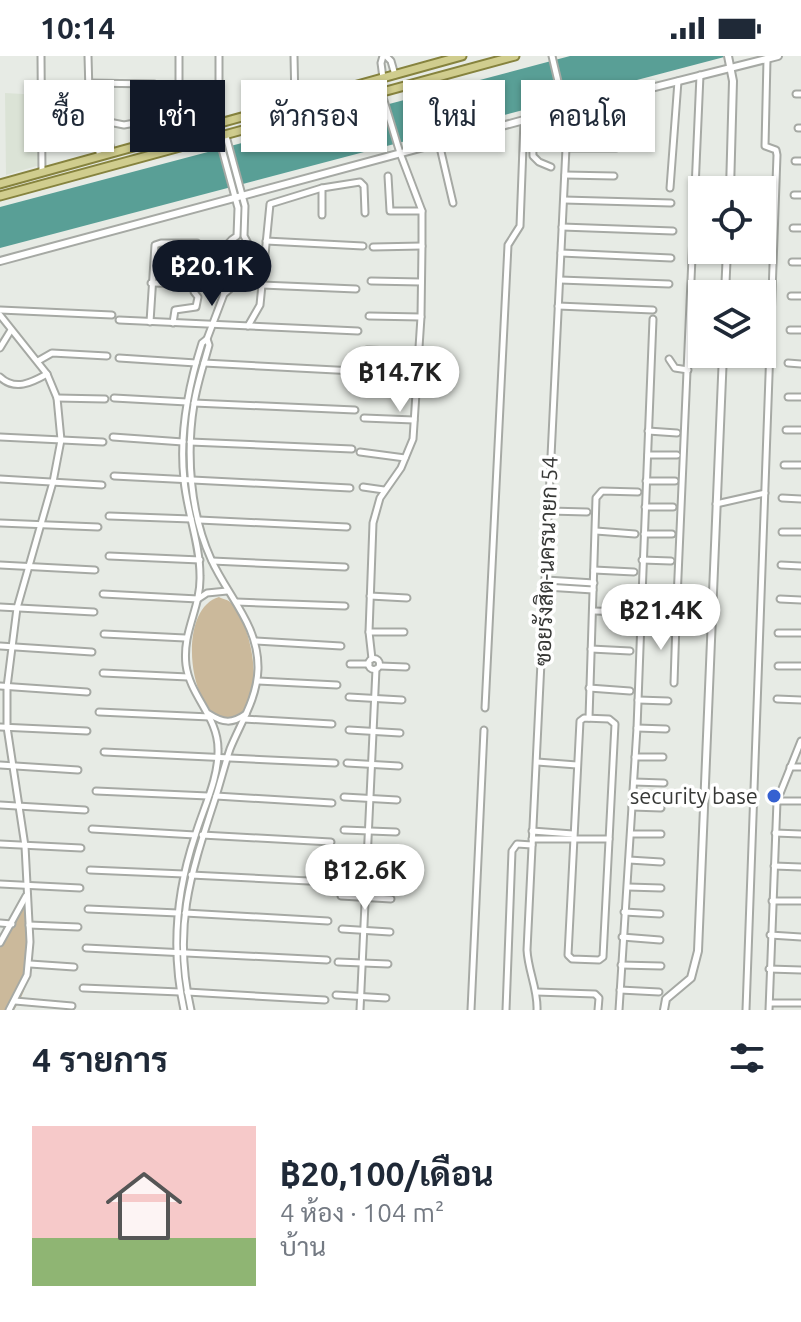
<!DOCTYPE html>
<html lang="th">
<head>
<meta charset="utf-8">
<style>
	:root { --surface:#fff; --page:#f6f6f7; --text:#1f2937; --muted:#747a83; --line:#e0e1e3; --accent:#111827 }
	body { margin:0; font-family:Ubuntu,Sarabun,sans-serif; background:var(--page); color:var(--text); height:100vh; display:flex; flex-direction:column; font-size:30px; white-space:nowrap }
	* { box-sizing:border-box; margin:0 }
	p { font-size:26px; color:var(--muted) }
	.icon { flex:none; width:44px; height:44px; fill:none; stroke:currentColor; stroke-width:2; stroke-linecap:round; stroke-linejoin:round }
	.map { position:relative; height:954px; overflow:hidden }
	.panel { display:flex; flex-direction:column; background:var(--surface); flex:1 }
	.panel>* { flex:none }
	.banner { position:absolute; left:24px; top:24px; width:754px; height:72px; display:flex; gap:16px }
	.tools { position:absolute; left:688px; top:120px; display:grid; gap:16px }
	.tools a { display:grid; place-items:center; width:88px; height:88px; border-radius:0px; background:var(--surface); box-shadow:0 2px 6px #0004; font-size:40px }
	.price { position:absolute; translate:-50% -68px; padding:0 18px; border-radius:28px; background:#fff; color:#222; font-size:26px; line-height:52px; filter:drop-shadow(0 2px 4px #0008) }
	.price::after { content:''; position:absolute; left:50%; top:48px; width:24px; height:18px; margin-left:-12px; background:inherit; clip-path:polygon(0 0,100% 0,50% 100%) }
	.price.selected { background:var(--accent); color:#fff }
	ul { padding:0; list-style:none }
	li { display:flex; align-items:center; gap:24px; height:200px; padding:0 32px }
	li+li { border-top:2px solid var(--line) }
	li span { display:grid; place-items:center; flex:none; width:224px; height:160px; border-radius:0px; color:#555 }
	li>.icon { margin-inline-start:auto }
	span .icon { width:96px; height:96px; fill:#fffc; stroke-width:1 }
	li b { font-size:34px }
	h2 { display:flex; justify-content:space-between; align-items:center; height:96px; padding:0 32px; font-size:34px }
	.pill { padding:0 28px; border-radius:0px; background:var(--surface); box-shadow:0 2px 6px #0004; font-size:28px; line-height:72px }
	.pill.selected { background:var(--accent); color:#fff }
	.status { display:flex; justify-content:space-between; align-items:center; height:56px; padding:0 40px; background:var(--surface); direction:ltr }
	.status svg { height:22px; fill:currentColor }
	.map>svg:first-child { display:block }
	.built { fill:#dbe3d6 }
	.green { fill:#cbb99b }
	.water { fill:#599f96 }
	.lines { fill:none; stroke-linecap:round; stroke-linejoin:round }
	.minor-casing { stroke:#a6a9a4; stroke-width:9 }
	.tertiary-casing { stroke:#a6a9a4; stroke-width:10 }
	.primary-casing { stroke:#86833e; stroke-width:11 }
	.minor { stroke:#fff; stroke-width:5 }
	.tertiary { stroke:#fff; stroke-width:6 }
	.primary { stroke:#d0cd8e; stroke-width:7 }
	.poi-dot { fill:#3561d1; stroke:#fff; stroke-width:3 }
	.labels { text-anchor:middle; stroke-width:7; stroke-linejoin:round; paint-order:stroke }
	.street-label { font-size:22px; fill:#373836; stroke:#fff }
	.poi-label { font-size:22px; fill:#373836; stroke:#fff; text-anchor:end }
</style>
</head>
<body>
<div class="status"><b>10:14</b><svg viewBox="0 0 49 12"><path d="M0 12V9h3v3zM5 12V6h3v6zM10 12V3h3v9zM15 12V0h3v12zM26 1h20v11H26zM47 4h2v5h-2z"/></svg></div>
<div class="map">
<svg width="801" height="954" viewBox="0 0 801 954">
	<rect width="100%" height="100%" fill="#e7ebe5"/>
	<path class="built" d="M5,37L41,39L40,109L6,119Z"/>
	<g class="green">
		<path d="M219,541C222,543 227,543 230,546C252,565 269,652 233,662C191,673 173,554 219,541Z"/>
		<path d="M26,848C35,884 35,922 14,954H0V892Z"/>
	</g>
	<path class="water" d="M570,0H728L0,192V151Z"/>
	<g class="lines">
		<defs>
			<g id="minor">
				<path d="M41,0L42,116"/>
				<path d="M88,0L89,36L96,56L104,65L112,97"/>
				<path d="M219,0V67"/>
				<path d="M294,0L295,47"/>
				<path d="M383,0L381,7L383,22"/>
				<path d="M386,0L391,5L395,19"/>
				<path d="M88,27L154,28"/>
				<path d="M796,38H801"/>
				<path d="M191,43V75"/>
				<path d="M95,57L92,70L100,100"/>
				<path d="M532,62L533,100L539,106L551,111"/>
				<path d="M104,65L124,69L145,65"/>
				<path d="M798,72H801"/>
				<path d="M179,79V0"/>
				<path d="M219,82L238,152L237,180C217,191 219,219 224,238"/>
				<path d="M439,87L453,147"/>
				<path d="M566,92H616"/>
				<path d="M795,105H801"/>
				<path d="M565,119L614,120"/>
				<path d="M388,120L390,155H422"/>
				<path d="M670,132L678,25"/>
				<path d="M794,139H801"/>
				<path d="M564,144L671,147"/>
				<path d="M322,159V132"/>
				<path d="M562,171L673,175"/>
				<path d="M793,172H801"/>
				<path d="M266,185L363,190"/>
				<path d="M373,191L422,190"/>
				<path d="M561,197L671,202"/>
				<path d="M792,206H801"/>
				<path d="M560,224L669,228"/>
				<path d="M371,225L421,226"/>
				<path d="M151,227L198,228"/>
				<path d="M262,229L356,233"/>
				<path d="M791,240H801"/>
				<path d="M558,250L653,254"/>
				<path d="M0,254L112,259"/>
				<path d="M0,259L47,318L57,342L61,384L53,426L17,552L7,631V671L25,790L30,886L27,919L9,954"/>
				<path d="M369,260L421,261"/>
				<path d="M119,264L358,275"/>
				<path d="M150,266L155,189L161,187H197"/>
				<path d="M173,267L175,254L196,251L198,241L194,236"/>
				<path d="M248,270L260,249L270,148L322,132L360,126L364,130L365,157"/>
				<path d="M790,274H801"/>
				<path d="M0,292L11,274"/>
				<path d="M367,294L417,296"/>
				<path d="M119,302L196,307"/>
				<path d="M669,303L675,312L688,314"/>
				<path d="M38,305L52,297L107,300"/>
				<path d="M204,307L355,315"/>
				<path d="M788,307L801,308"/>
				<path d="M0,321C15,335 31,327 47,318"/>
				<path d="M365,328L415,330"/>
				<path d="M788,341H801"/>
				<path d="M57,342L105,343"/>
				<path d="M114,342L187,346"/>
				<path d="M194,347L355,354"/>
				<path d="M364,362L414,364"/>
				<path d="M786,374H801"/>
				<path d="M648,375L677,377"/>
				<path d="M0,381L103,386"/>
				<path d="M113,381L183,386"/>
				<path d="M190,386L352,393"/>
				<path d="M360,396L405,402"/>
				<path d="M648,399H677"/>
				<path d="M784,409H801"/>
				<path d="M114,420L350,432"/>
				<path d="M0,423L102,429"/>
				<path d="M646,425H675"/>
				<path d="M363,431L384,434"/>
				<path d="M782,442L801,443"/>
				<path d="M716,448L765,437"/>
				<path d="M645,451H673"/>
				<path d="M549,455L587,456"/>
				<path d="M109,460L191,463"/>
				<path d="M199,464L347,471"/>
				<path d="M0,467L98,471"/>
				<path d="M596,475L635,478"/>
				<path d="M782,476H801"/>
				<path d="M644,478H672"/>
				<path d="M109,500L200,504"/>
				<path d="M642,504L671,505"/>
				<path d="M212,505L345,511"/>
				<path d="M0,509L95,514"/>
				<path d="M781,509L801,510"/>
				<path d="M594,514L634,516"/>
				<path d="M546,524L594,527"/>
				<path d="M546,531L593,534"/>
				<path d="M641,533H670"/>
				<path d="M103,538L198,543L207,537L227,535"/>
				<path d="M370,540L407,542"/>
				<path d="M780,543L801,544"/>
				<path d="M236,546L345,550"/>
				<path d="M0,551L94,556"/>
				<path d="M593,555L636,556"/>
				<path d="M641,565L653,263"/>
				<path d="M369,576H404"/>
				<path d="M778,577H801"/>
				<path d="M104,578L185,582"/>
				<path d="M256,585L341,590"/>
				<path d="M0,590L92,596"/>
				<path d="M591,593L630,595"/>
				<circle cx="374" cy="608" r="5.5"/>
				<path d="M372,603L369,576L373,467L380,442L401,412L413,383L421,261L422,190V155L400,97L382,38"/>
				<path d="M350,608H369"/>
				<path d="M380,610L406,611"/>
				<path d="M778,610H801"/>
				<path d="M103,617L188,621"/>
				<path d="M258,625L337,629"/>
				<path d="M674,627L676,566"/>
				<path d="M0,630L87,636"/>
				<path d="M589,632L630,635"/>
				<path d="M349,641L402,644"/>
				<path d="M777,643L801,644"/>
				<path d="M638,644L668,645"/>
				<path d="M485,652L508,189L520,170L524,64"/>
				<path d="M99,656L210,661"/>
				<path d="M209,658C223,667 232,668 246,658"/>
				<path d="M584,662L609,663L615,668L603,901L599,904L572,903L568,899L580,665Z"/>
				<path d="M589,662L596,442L602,435L638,436"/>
				<path d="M244,663L332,668"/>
				<path d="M0,671L87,675"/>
				<path d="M637,672L666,673"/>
				<path d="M349,674L400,677"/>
				<path d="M104,696L335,707"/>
				<path d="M635,701H663"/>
				<path d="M537,706L577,709"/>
				<path d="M347,707L399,710"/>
				<path d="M0,709L78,714"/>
				<path d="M790,711H801"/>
				<path d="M634,726L664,727"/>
				<path d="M96,735L208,740"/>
				<path d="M216,740L332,747"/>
				<path d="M344,741L397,744"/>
				<path d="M777,745H801"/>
				<path d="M0,749L85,754"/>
				<path d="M632,751L661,752"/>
				<path d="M92,773L195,779"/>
				<path d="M344,774L396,776"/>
				<path d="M532,775L573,778"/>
				<path d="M775,777L801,778"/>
				<path d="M631,778H661"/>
				<path d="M202,779L331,786"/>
				<path d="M532,783H609"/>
				<path d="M0,788L81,792"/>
				<path d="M629,804L661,806"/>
				<path d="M342,807L396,810"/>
				<path d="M774,810L801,811"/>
				<path d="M90,814L184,818"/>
				<path d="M191,819L329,826"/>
				<path d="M0,828L80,832"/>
				<path d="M628,831L661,832"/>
				<path d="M341,840L391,843"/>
				<path d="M772,845H801"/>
				<path d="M88,853L178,857"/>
				<path d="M624,856L660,858"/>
				<path d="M185,857L328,865"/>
				<path d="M0,867L12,868"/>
				<path d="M29,869L78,871"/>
				<path d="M342,873L390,876"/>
				<path d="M770,879L801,881"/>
				<path d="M622,881L660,884"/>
				<path d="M0,887L26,840"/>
				<path d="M86,892L327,904"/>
				<path d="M338,906L388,908"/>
				<path d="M30,908L74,911"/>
				<path d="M621,909L661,910"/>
				<path d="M769,913L801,914"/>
				<path d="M83,932L180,936"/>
				<path d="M620,934L659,936"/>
				<path d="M187,936L325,944"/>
				<path d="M536,936L595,938L599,942L598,954"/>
				<path d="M336,939L386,942"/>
				<path d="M15,945L72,950"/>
				<path d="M770,947H801"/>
				<path d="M184,954C171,895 176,837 195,780C203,753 219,722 218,693C218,661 190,640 186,609C182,575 201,552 200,520C200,487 187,457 184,424C179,378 188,331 202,287L207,283L224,238L240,224L250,191L244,180L245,150L226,80"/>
				<path d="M191,954C172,871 191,817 216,740C221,724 225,708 230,693C241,666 257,643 258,613C259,569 228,541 211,503C190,457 186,398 194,348C197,328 204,308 209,289L207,283"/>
				<path d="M360,954L376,613"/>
				<path d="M471,954L484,674"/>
				<path d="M506,954L512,795L517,788L532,789"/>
				<path d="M537,954C538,933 528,915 527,894L566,92L565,55L552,0"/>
				<path d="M619,954L637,672L641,565L676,566L700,19"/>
				<path d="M746,954L777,99L776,94L765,90L767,3"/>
				<path d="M769,954L777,745L801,685"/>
			</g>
			<g id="tertiary">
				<path d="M728,0L733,25L730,134"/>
				<path d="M0,205L524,64L778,0"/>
				<path d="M725,238L727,194"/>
				<path d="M664,954L666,943L691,922L698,895L723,298"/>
			</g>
			<g id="primary">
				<path d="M0,128L462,0"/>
				<path d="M0,140L515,0"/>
			</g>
		</defs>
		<use href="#minor" class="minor-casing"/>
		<use href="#tertiary" class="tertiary-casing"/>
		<use href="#primary" class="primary-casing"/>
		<use href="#minor" class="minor"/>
		<use href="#tertiary" class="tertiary"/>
		<use href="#primary" class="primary"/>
	</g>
	<circle class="poi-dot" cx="774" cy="740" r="8"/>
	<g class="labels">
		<g class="street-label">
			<text transform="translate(546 505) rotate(-88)" y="8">ซอยรังสิต-นครนายก 54</text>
		</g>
		<g class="poi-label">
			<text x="758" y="748">security base</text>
		</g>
	</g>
</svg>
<div class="tools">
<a><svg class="icon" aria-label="locate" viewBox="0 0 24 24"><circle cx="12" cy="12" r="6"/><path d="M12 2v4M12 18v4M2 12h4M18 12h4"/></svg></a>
<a><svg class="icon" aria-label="layers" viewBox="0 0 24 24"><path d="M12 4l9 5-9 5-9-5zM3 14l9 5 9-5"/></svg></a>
</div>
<b class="price selected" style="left:212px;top:252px">฿20.1K</b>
<b class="price" style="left:400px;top:358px">฿14.7K</b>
<b class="price" style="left:661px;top:596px">฿21.4K</b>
<b class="price" style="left:365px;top:856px">฿12.6K</b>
<div class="banner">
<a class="pill">ซื้อ</a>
<a class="pill selected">เช่า</a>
<a class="pill">ตัวกรอง</a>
<a class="pill">ใหม่</a>
<a class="pill">คอนโด</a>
</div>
</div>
<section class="panel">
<h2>4 รายการ<svg class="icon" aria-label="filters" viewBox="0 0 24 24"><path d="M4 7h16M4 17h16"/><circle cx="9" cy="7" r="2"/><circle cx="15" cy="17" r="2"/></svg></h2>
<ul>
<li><span style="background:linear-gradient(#f6c9c9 70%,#8fb573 0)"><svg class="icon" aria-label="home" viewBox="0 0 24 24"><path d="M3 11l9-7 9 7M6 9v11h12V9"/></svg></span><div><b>฿20,100/เดือน</b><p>4 ห้อง · 104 m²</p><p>บ้าน</p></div></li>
</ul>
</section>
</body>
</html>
